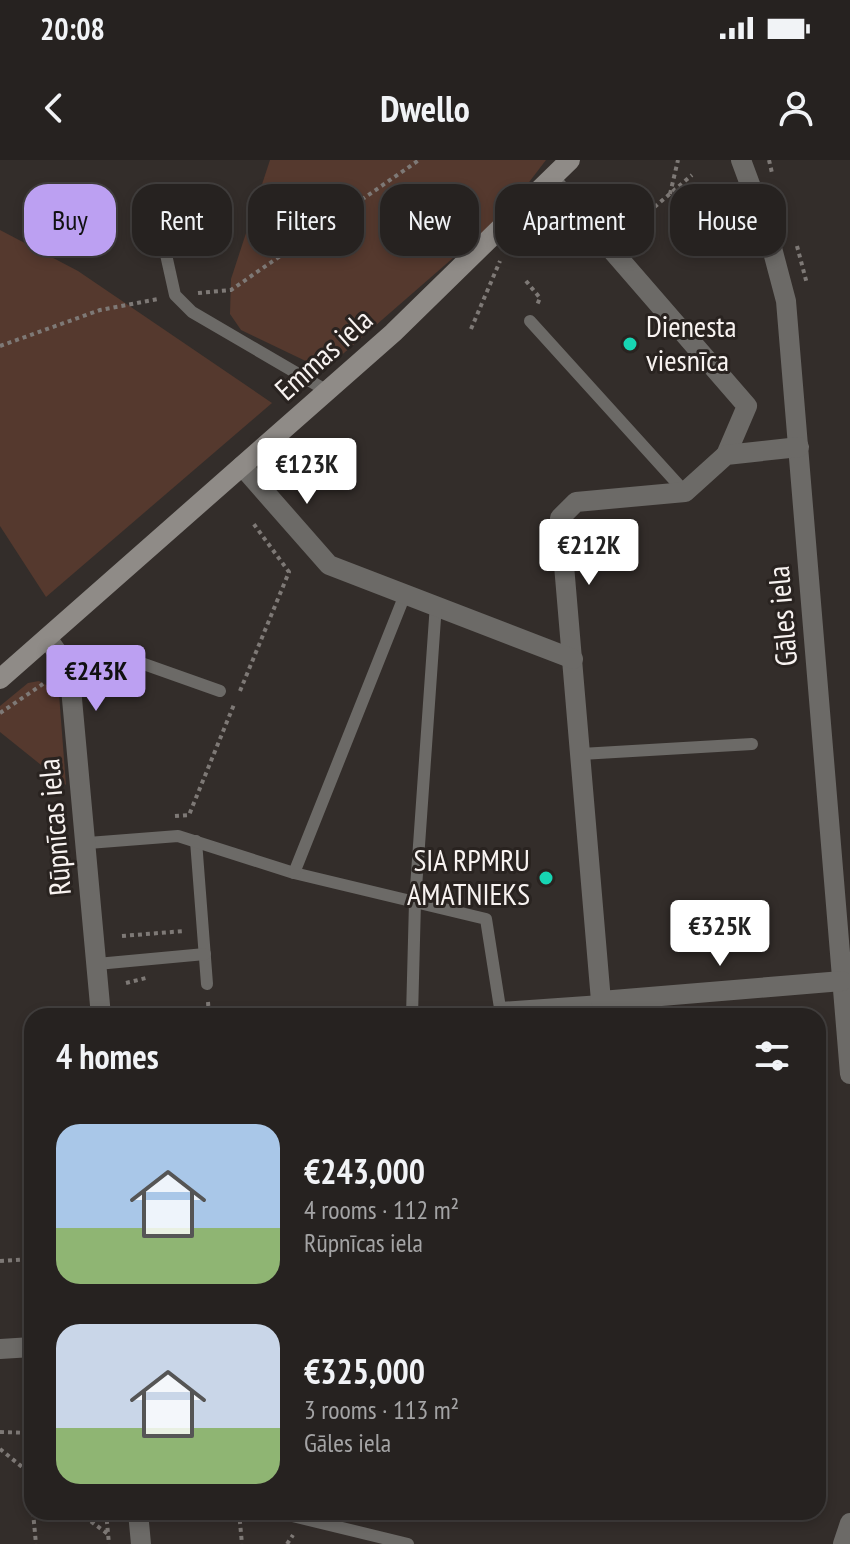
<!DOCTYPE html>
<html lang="en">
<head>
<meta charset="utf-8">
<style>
	:root { --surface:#262220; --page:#322f2d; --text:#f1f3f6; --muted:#a4a4a5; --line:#423f3e; --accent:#bca0f2 }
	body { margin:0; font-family:"PT Sans Narrow",sans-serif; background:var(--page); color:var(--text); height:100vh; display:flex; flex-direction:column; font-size:30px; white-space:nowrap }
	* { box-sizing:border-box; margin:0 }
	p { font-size:26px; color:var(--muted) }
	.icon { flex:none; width:44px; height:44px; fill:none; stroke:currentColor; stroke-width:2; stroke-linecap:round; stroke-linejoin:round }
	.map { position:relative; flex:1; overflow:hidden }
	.drawer { position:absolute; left:24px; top:848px; width:802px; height:512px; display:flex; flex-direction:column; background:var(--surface); border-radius:24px; box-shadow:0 4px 12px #0003,0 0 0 2px var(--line) }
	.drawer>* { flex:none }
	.top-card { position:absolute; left:24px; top:24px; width:802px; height:72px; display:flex; gap:16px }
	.price { position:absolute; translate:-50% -68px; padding:0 18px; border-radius:8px; background:#fff; color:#222; font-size:26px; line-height:52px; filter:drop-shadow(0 2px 4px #0008) }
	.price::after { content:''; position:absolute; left:50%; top:48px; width:24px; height:18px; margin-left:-12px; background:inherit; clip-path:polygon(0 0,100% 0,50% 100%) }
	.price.current { background:var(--accent); color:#111 }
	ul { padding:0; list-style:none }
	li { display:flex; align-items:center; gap:24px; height:200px; padding:0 32px }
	li span { display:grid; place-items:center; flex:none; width:224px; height:160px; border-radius:24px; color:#555 }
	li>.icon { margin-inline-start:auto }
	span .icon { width:96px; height:96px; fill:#fffc; stroke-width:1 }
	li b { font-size:34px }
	h2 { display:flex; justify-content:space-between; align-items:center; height:96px; padding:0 32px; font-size:34px }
	.tag { padding:0 28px; border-radius:24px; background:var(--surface); box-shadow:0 4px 12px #0003,0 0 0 2px var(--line); font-size:28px; line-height:72px }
	.tag.current { background:var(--accent); color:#111 }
	.status { display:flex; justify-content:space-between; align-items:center; height:56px; padding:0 40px; background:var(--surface); direction:ltr }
	.status svg { height:22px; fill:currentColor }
	header { display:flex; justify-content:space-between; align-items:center; height:104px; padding:0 32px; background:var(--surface); font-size:36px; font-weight:700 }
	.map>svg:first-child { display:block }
	.green { fill:#55392e }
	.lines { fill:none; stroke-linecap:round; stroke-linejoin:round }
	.path { stroke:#7e7976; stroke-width:4; stroke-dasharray:4 4; stroke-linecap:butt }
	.service { stroke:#6c6a67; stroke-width:12 }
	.minor { stroke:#6c6a67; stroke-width:20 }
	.secondary { stroke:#8f8b87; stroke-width:20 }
	.poi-dot { fill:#17d5b3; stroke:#292320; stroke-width:3 }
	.labels { text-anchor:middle; stroke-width:6; stroke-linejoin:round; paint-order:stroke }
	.poi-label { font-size:30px; fill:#f8f3f1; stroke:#292320; text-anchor:start }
	.street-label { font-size:30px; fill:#f8f3f1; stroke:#292320 }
</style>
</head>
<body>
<div class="status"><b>20:08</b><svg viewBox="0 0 49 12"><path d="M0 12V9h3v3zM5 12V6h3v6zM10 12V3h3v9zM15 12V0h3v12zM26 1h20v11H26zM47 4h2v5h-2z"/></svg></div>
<header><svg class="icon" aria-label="back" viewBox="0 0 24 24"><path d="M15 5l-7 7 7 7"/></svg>Dwello<svg class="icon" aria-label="person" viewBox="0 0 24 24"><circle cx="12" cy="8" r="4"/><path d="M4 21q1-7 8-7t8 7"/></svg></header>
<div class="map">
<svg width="850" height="1384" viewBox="0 0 850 1384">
	<rect width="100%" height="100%" fill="#332d2a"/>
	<g class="green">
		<path d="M270,0H546L507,51L329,206L314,205L241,170L230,154L231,119Z"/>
		<path d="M0,70L78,111L272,243L46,437L0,366Z"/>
		<path d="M39,521L50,527L58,521L66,625L0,572V546L28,523Z"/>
	</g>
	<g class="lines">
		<g class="path">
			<path d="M769,0L772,13"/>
			<path d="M670,34L678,0"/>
			<path d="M624,73L692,15"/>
			<path d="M797,86L807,124"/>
			<path d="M526,121L540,138L537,145"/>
			<path d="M198,133L231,130L419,0"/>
			<path d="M471,169L500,101"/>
			<path d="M0,186L100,150L158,139"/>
			<path d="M240,531L289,412L253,363"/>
			<path d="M0,553L46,522"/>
			<path d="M175,656L189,655L235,542"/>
			<path d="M122,776L184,771"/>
			<path d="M126,823L146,818"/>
			<path d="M208,842L209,856"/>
			<path d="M0,1101L32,1099"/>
			<path d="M0,1272L32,1273"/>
			<path d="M0,1289L32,1315"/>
			<path d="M29,1315L32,1340"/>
			<path d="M33,1352L36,1384"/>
			<path d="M78,1352L108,1374"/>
			<path d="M106,1352L109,1384"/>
			<path d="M239,1352L242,1384"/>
			<path d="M287,1384L293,1375"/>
		</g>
		<g class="service">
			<path d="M163,44V81L175,135L192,152L329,232"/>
			<path d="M530,161L685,332"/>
			<path d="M65,503L82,493L110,492L220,531"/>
			<path d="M581,594L752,584"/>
			<path d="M196,681L207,824"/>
			<path d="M88,683L178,676L294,713L486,759L500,848L601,841"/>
			<path d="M294,713L406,432"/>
			<path d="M97,804L205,794"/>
			<path d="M412,856L415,742L436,444"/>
			<path d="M276,1352L408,1384"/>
		</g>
		<g class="minor">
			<path d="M741,0L768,73L786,141L850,914"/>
			<path d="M551,20L747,246L726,295"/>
			<path d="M799,287L726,295L685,332L576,342L560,358L601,841L842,821"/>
			<path d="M242,306L329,405L573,499"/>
			<path d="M47,478L65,503L71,528L101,856"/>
			<path d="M0,1189L32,1187"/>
			<path d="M138,1352L141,1384"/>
			<path d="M843,1384L850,1363"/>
		</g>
		<path class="secondary" d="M0,519L393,173L570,0"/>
	</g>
	<g class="poi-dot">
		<circle cx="630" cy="184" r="8"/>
		<circle cx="546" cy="718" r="8"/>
	</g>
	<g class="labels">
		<g class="poi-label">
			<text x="646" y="177">Dienesta<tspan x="646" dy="34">viesnīca</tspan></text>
			<text x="530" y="711" text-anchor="end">SIA RPMRU<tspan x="530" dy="34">AMATNIEKS</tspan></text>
		</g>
		<g class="street-label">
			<text transform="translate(324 195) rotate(-42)" y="10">Emmas iela</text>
			<text transform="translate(783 456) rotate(-95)" y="10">Gāles iela</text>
			<text transform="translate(55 667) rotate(-95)" y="10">Rūpnīcas iela</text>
		</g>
	</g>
</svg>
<b class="price" style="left:307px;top:346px">€123K</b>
<b class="price" style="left:589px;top:427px">€212K</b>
<b class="price current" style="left:96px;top:553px">€243K</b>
<b class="price" style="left:720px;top:808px">€325K</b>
<div class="top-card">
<a class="tag current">Buy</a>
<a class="tag">Rent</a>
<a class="tag">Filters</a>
<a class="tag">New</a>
<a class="tag">Apartment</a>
<a class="tag">House</a>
</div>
<section class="drawer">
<h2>4 homes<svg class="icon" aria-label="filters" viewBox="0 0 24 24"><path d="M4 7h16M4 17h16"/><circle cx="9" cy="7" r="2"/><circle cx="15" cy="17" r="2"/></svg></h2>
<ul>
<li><span style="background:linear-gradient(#a9c7e8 65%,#8fb573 0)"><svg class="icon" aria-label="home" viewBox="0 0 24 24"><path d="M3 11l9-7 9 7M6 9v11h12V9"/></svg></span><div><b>€243,000</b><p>4 rooms · 112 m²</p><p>Rūpnīcas iela</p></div></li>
<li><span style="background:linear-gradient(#c9d6e8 65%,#8fb573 0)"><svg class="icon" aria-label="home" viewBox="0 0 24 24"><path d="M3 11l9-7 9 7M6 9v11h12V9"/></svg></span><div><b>€325,000</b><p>3 rooms · 113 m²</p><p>Gāles iela</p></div></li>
</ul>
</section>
</div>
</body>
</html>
